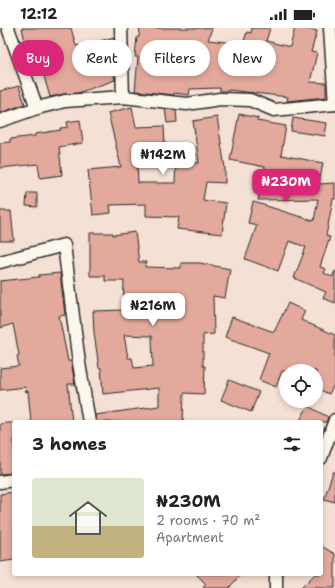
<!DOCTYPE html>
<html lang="en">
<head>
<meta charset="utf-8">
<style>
	:root { --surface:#fff; --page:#f2f2f2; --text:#202124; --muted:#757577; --accent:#db2777 }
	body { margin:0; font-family:"Shantell Sans",sans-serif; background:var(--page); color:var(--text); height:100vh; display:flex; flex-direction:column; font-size:15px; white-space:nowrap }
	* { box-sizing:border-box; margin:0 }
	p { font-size:13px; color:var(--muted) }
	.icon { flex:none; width:22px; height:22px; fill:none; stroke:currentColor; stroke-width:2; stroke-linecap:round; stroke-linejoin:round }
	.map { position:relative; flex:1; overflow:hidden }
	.side { position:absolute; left:12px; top:392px; width:311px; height:156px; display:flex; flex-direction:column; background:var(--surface); border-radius:4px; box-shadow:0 2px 6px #0003 }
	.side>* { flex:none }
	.guide { position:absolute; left:12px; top:12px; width:311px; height:36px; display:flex; gap:8px }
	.fabs { position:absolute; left:279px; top:336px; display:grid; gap:8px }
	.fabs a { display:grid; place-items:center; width:44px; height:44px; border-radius:50%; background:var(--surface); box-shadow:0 2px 6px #0003; font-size:20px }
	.price { position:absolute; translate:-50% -34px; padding:0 9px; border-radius:8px; background:#fff; color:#222; font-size:13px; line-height:26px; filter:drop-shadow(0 1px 2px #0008) }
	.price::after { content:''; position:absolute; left:50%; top:24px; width:12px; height:9px; margin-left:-6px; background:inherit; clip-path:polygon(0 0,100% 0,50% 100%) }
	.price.selected { background:var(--accent); color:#fff }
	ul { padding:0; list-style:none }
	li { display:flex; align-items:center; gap:12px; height:100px; padding:0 20px }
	li span { display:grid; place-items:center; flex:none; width:112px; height:80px; border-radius:4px; color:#555 }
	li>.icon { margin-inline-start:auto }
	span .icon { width:48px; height:48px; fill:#fffc; stroke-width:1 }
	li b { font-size:17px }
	h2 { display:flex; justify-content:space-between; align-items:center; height:48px; padding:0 20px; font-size:17px }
	.tag { padding:0 14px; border-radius:18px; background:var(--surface); box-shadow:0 2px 6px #0003; font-size:14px; line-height:36px }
	.tag.selected { background:var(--accent); color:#fff }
	.status { display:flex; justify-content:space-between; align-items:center; height:28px; padding:0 20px; background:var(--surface); direction:ltr }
	.status svg { height:11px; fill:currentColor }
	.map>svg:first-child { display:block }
	.building { fill:#e2a99c; stroke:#2b2b2b; fill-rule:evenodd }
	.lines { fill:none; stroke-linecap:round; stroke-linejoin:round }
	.street-casing { stroke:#2b2b2b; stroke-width:15 }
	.street { stroke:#fbf7ec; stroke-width:12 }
</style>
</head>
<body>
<div class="status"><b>12:12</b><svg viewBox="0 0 49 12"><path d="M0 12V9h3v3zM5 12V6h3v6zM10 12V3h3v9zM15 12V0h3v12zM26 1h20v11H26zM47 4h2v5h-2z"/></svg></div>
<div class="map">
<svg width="335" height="560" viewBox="0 0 335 560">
	<rect width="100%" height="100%" fill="#f4e0d4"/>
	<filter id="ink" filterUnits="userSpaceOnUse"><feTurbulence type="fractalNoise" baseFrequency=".025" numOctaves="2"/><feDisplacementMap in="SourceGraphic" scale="8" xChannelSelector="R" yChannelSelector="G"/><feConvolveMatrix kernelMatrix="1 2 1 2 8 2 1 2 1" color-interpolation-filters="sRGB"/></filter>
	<g filter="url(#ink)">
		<g class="building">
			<path d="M22,0H71L76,18L79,17V19L114,9V31L109,32L115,52L78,65L64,66L50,69L36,21L27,23Z"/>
			<path d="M140,0H212L208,12L243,16L247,4L251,5L252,0H270L266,13L290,19L295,0H304L317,3L311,24L317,25L310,54L326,55V69L287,73L288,69L229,62V63H220V60L190,61L189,67L174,65V67L135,63L138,29H135L137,9H139Z"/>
			<path d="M19,58L25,76L0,85V63Z"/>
			<path d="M132,79L136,99L164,98L165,120L140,121L142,131L137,132L138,155H175L176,134L199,135L193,93L217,89L225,140V155L206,154L203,172L226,175L222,206L177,201L179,189L146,188V176L110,177L111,185L93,187L88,142L121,139L108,85Z"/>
			<path d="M165,81L176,82L177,94L167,95Z"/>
			<path d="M239,86L258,90L257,93L286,98L281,127L323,135L319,156L335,155V171H333L326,208L330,209L320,239L326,241L324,245L332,249L335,243V275L323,270L326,264L294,250L306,219L289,213L278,243L245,231L257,197L248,195L253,174L257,175L314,193L318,171L258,172L265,139L230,132Z"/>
			<path d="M293,90L327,95L325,108L291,103Z"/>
			<path d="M80,92L83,115L59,119L62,147L40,150L38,136L0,140V115L10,114V111L35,108V106L61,102L60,100L68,99L67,94Z"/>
			<path d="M27,165H37V179L26,178Z"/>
			<path d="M0,183H11L14,213H0Z"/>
			<path d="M135,204L139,234H146L145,239L181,240V235H200L230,241L225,270L213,268L214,306L203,307V338H205L204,366L184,365L183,394H96L95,387L159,378V360L103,366L101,340H99L94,305L93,283L123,282L124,253H105V248H90V205H113V207ZM124,307L152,308L153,338L134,340L132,330H128Z"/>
			<path d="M60,245L65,287L59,288L68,333H71L75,356H68L72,394H31L28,363L26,364L25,359L0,362V340L19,338L17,328L19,327L13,296L0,300V253L39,249V247Z"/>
			<path d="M288,275L305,283L301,292L335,307V355L329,366L316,360V343H282L276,359L259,352L269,325L225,309L232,289L274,304Z"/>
			<path d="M229,352L259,364L251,384L221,372Z"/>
			<path d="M308,378L328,389L326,394H299Z"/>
			<path d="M7,395H14V445L0,446V396Z"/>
			<path d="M333,444H335V474L324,471Z"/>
			<path d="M14,464V532L0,534V466Z"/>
			<path d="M321,518L335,526V560H301L315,546H321Z"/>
			<path d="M196,546H241L229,560H203L206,556Z"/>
		</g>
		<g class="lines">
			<defs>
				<g id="street">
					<path d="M8,0L37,80"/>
					<path d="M121,0L123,69"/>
					<path d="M330,0L335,76"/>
					<path d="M0,93L37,80L65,73L123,69L187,76L220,71L250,72L274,82L335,76"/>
					<path d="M0,234L64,217L79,335L89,394"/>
					<path d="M321,430L335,392"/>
					<path d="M0,454L14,452"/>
					<path d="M276,546V560"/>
				</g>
			</defs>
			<use href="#street" class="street-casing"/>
			<use href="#street" class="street"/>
		</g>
	</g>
</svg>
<div class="fabs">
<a><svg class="icon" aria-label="locate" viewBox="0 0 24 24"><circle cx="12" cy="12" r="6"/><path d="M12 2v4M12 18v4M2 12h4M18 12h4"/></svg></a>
</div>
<b class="price" style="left:163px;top:148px">₦142M</b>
<b class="price selected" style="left:286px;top:175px">₦230M</b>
<b class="price" style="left:153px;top:299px">₦216M</b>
<div class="guide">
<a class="tag selected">Buy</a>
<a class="tag">Rent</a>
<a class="tag">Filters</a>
<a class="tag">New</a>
</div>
<section class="side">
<h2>3 homes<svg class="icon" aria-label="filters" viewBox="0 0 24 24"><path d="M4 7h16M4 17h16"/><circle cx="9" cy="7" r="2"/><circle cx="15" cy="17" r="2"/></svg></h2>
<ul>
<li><span style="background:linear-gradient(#dfe7d0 60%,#c2b280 0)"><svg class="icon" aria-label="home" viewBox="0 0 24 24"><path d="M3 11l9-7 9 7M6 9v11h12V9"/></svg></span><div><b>₦230M</b><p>2 rooms · 70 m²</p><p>Apartment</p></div></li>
</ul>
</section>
</div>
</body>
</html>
